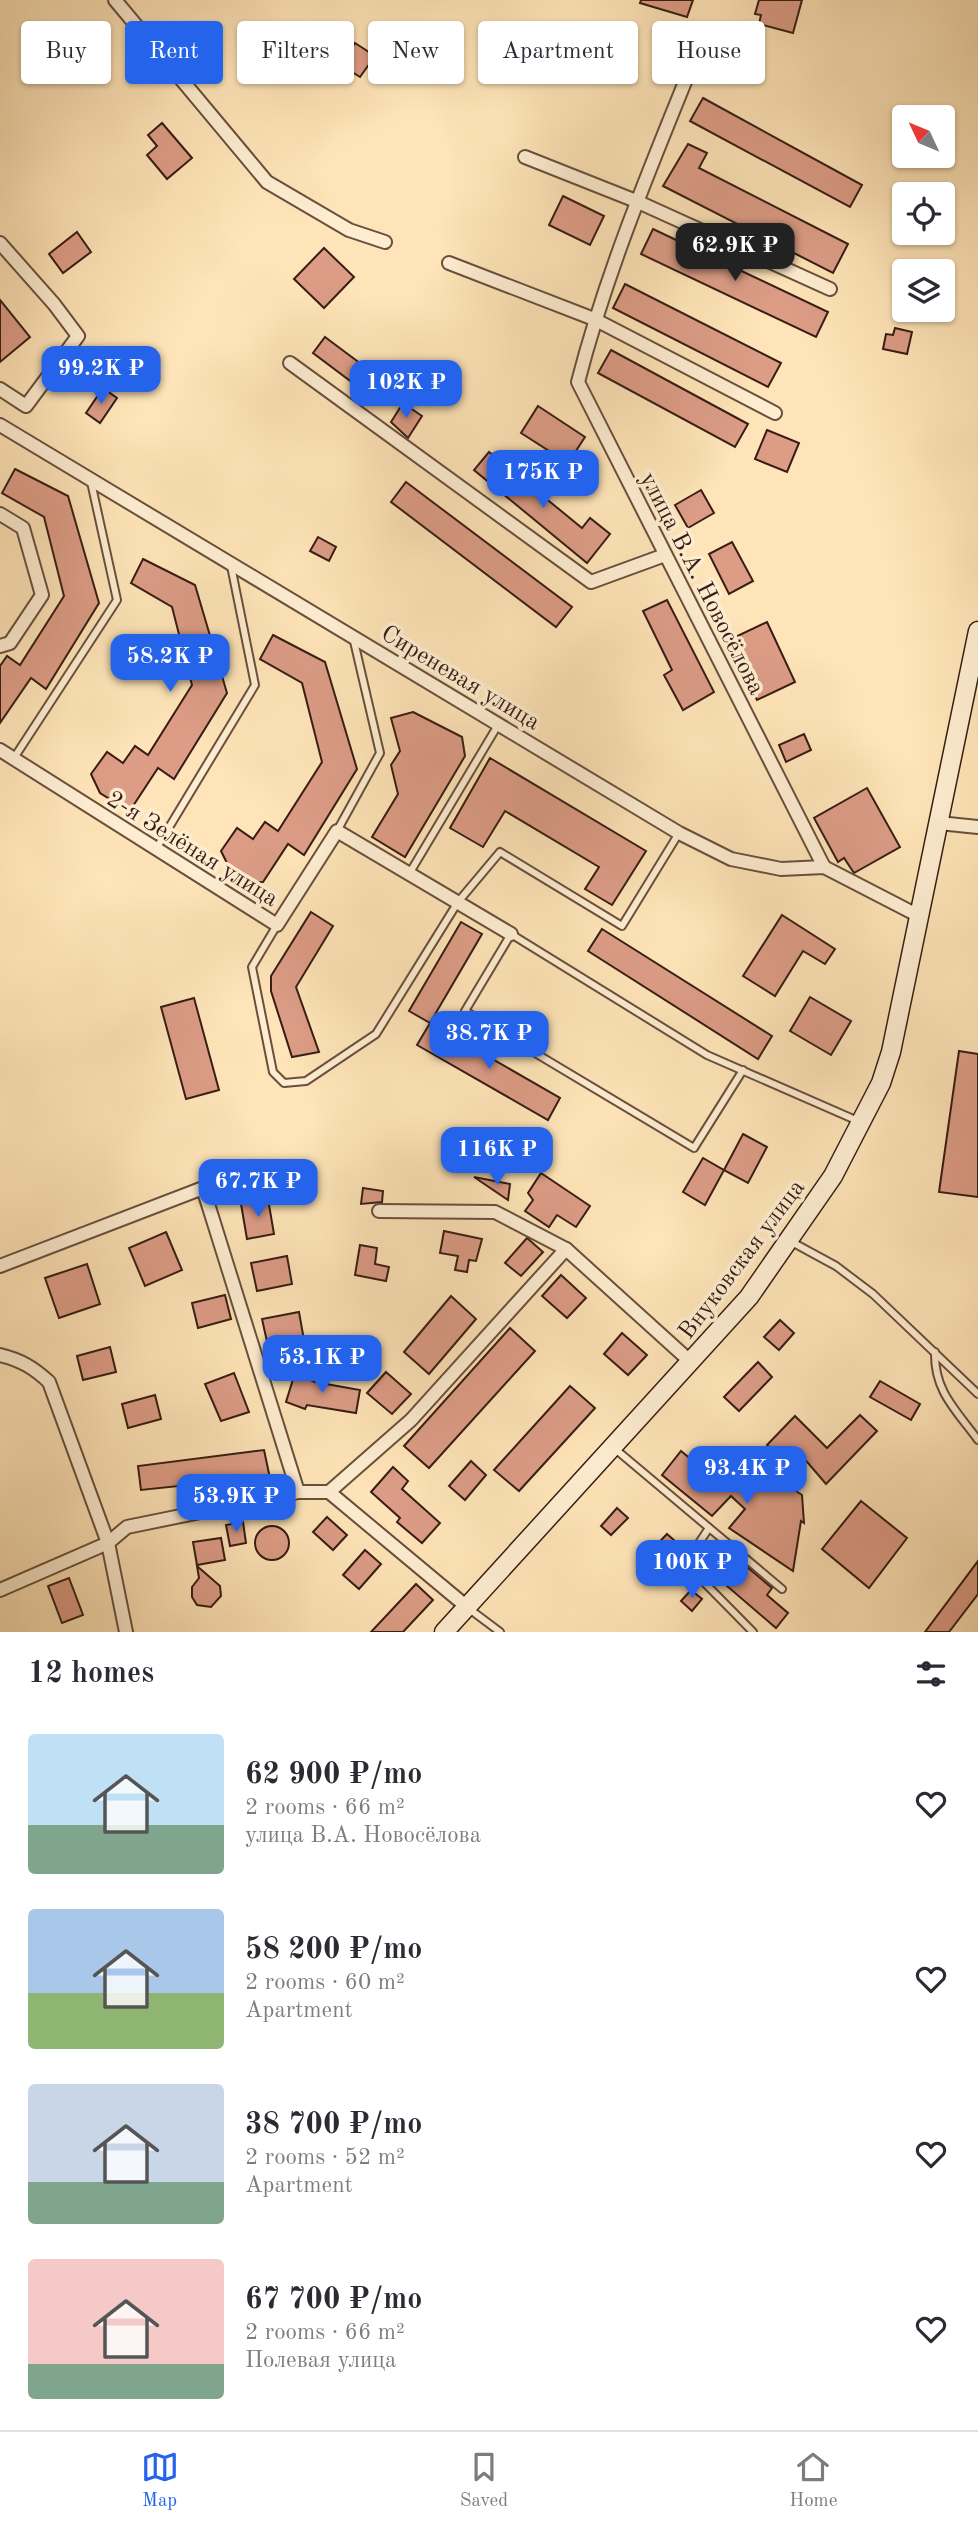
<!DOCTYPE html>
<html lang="en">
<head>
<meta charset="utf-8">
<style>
	:root { --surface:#fff; --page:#f7f7f7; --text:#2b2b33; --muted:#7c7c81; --line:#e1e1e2; --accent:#2563eb }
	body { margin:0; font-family:"Old Standard TT",serif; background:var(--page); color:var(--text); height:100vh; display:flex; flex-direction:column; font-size:26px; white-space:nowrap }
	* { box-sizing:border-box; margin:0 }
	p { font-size:23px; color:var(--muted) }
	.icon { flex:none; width:38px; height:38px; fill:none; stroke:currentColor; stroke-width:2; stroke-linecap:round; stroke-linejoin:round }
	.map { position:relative; height:1632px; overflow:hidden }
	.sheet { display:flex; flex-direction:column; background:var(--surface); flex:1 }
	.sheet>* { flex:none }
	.hud { position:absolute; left:21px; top:21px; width:936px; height:63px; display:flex; gap:14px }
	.needle { width:46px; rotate:314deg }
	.tools { position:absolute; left:892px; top:105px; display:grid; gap:14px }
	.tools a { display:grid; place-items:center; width:63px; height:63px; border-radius:7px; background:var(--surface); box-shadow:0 2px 5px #0004; font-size:35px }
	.price { position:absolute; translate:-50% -60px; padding:0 16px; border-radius:14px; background:var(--accent); color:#fff; font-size:23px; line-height:46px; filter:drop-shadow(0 2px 4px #0008) }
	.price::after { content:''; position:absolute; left:50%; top:42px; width:21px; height:16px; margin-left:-10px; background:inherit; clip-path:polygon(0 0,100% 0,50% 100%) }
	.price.on { background:#222; color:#fff }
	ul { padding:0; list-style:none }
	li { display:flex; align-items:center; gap:21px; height:175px; padding:0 28px }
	li span { display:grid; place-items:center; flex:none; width:196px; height:140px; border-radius:7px; color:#555 }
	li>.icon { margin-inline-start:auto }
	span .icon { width:84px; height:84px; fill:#fffc; stroke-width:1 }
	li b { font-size:30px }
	h2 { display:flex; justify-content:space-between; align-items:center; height:84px; padding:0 28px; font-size:30px }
	.tag { padding:0 24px; border-radius:7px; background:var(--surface); box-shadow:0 2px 5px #0004; font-size:24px; line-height:63px }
	.tag.on { background:var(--accent); color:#fff }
	.tab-bar { display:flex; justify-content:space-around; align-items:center; height:98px; border-top:2px solid var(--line); background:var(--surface); font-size:19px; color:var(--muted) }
	.tab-bar a { display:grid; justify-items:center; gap:4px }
	.tab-bar .on { color:var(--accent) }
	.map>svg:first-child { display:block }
	.building { fill:#dc9c86; stroke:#371d13; stroke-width:2 }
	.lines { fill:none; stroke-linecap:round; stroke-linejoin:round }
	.service-casing { stroke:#694f3c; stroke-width:10 }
	.minor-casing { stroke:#694f3c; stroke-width:16 }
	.secondary-casing { stroke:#371d13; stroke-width:21 }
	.service { stroke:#feedd1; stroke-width:6 }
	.minor { stroke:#feedd1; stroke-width:12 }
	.secondary { stroke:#feedd1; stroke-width:18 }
	.labels { text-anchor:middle; stroke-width:7; stroke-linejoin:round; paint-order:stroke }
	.street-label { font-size:24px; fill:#371d13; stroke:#feedd1 }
</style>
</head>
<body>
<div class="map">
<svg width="978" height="1632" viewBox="0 0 978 1632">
	<rect width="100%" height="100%" fill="#fee4b8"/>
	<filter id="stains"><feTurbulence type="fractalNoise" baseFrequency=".00286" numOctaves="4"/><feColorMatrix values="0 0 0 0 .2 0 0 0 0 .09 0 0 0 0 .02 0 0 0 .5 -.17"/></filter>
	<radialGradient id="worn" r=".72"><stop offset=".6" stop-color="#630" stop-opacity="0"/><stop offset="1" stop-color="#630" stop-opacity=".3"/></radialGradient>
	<g class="building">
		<path d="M641,0H693L687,17L640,3Z"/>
		<path d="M759,0H802L793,33L759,24L761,15L755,14Z"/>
		<path d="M355,43L375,56L360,77L341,65Z"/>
		<path d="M703,98L862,185L850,207L690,121Z"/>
		<path d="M162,123L192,158L167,179L147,155L157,146L148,135Z"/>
		<path d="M688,144L707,153L699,168L848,244L833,273L663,186Z"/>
		<path d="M563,196L604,216L590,245L549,225Z"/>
		<path d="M653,229L828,312L816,337L641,254Z"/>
		<path d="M77,232L91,252L63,273L49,254Z"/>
		<path d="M324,248L354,277L324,308L294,279Z"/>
		<path d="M625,284L781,363L768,387L613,308Z"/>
		<path d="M0,300L30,337L0,362Z"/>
		<path d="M895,328L912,332L907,354L883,349L886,334L893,335Z"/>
		<path d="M325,337L369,370L357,386L313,353Z"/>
		<path d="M611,350L748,424L735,447L598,373Z"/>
		<path d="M103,388L117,398L100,423L86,413Z"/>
		<path d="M403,403L422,416L408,438L391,422Z"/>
		<path d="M538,406L585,437L568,463L521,433Z"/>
		<path d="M767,430L799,443L787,472L755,459Z"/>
		<path d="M489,452L582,528L590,518L610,534L587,563L474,470Z"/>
		<path d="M15,469L68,496L99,603L46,689L31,678L0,723V666L7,656L20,665L64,596L44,517L2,493Z"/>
		<path d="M406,482L572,607L556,627L391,502Z"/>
		<path d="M701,490L714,513L688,528L675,505Z"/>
		<path d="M318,537L336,547L329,561L310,551Z"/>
		<path d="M732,542L753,581L729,594L709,554Z"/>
		<path d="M143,559L195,585L227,693L174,779L158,768L133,806H121L100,793L91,774L107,752L123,763L135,746L148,755L192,685L172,607L131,583Z"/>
		<path d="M667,600L714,692L683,710L664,675L672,670L643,611Z"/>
		<path d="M767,622L795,682L757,700L729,640Z"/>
		<path d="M273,635L325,662L357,769L304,855L288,844L263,882L251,883L230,869L221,851L237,828L253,839L265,822L278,831L322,762L302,683L260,659Z"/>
		<path d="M413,712L462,737L465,756L405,857L372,837L398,794L391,765L400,751L391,718Z"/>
		<path d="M804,734L811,750L786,762L779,745Z"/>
		<path d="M490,758L646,851L612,905L585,889L599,867L505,811L483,847L450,828Z"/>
		<path d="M867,788L900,847L854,873L844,858L838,862L814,818Z"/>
		<path d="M311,912L333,926L296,987L319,1052L292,1057L271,991V976Z"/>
		<path d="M782,915L835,949L825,964L803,951L775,996L743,976Z"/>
		<path d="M461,922L482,934L430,1023L409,1011Z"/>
		<path d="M602,929L772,1036L758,1059L588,951Z"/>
		<path d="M810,997L851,1021L831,1055L790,1031Z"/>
		<path d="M194,998L219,1090L186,1099L161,1007Z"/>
		<path d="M430,1023L560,1098L548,1120L417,1045Z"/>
		<path d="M959,1051L978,1054V1197L939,1192Z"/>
		<path d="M743,1134L767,1147L748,1183L724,1170L705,1205L683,1192L703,1158L724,1170Z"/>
		<path d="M541,1173L590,1206L576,1227L557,1215L549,1227L525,1211L533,1200L528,1193Z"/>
		<path d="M474,1177L510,1184L508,1200Z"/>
		<path d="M363,1188L383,1191L382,1202L361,1204Z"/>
		<path d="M268,1199L274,1234L247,1239L241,1204Z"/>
		<path d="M444,1231L482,1239L476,1261L469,1260L467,1272L455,1270L458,1256L440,1253Z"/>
		<path d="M166,1232L182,1270L145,1286L129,1248Z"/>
		<path d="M527,1238L543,1252L521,1276L505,1263Z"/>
		<path d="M360,1245L377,1248L375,1264L389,1267L386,1281L355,1275Z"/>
		<path d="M287,1256L292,1284L257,1291L251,1263Z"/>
		<path d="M87,1264L100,1304L59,1318L45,1278Z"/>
		<path d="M561,1275L586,1298L567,1318L542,1296Z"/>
		<path d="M225,1295L231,1319L198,1328L192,1303Z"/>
		<path d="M451,1296L476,1319L429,1374L404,1352Z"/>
		<path d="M299,1312L304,1340L268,1346L262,1319Z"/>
		<path d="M780,1320L794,1333L779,1350L764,1337Z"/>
		<path d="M510,1328L535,1351L429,1468L404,1446Z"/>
		<path d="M622,1333L647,1355L628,1375L604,1354Z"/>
		<path d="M110,1347L116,1372L83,1380L77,1356Z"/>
		<path d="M758,1362L772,1377L739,1411L724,1397Z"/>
		<path d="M386,1372L411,1394L392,1414L367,1393Z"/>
		<path d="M234,1373L249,1412L221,1421L205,1384Z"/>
		<path d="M295,1373L315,1382L360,1390L356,1413L307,1405L305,1409L286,1402Z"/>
		<path d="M880,1381L920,1404L911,1420L870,1397Z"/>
		<path d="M570,1386L595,1408L519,1491L494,1470Z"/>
		<path d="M155,1395L161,1419L128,1428L122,1404Z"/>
		<path d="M860,1415L877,1431L826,1484L796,1449L784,1461L767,1445L795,1416L827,1448Z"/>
		<path d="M264,1450L271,1483L247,1487L245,1479L141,1490L138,1466Z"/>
		<path d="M681,1451L714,1478L721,1470L746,1492L763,1469L802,1495L804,1523L801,1521L793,1571L729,1528L745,1509L731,1496L712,1516L662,1475Z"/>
		<path d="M471,1461L486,1475L465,1500L449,1486Z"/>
		<path d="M393,1467L408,1481L402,1489L440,1523L422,1543L397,1522L400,1518L371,1492Z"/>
		<path d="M861,1501L907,1538L869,1588L822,1549Z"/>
		<path d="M617,1508L628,1518L611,1535L601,1526Z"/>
		<path d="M327,1517L347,1535L333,1550L313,1532Z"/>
		<path d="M243,1522L246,1543L230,1546L226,1525Z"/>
		<circle cx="272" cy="1543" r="17"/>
		<path d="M667,1534L683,1548L665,1567L649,1553Z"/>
		<path d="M221,1538L225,1560L197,1565L193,1542Z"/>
		<path d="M717,1542L772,1588L767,1595L788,1613L776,1628L699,1562Z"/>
		<path d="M365,1550L381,1564L359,1589L343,1575Z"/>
		<path d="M978,1561V1594L949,1632H925Z"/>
		<path d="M197,1566L220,1586L221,1596L211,1607L197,1605L192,1597V1587L199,1578Z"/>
		<path d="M69,1578L83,1615L62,1623L48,1586Z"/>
		<path d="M416,1584L433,1600L403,1632H371Z"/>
		<path d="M691,1590L702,1599L692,1611L681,1601Z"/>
	</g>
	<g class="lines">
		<defs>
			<g id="service">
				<path d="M14,758L117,600L91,482"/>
				<path d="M337,831L380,753L353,637"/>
				<path d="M156,849L255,685L231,566"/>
				<path d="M409,874L498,725"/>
				<path d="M277,925L252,967L273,1072L284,1083L306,1081L376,1034L458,902L500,852L622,926L679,833"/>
				<path d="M743,1070L694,1148L465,1011L511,934L707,1055L858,1121"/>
				<path d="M790,1241L836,1266L873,1294L978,1394"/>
				<path d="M935,1352C934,1391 956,1410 978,1440"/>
				<path d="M614,1448L782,1589"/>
				<path d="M709,1528L687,1561L689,1567L753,1632"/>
				<path d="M468,1608L500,1632"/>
			</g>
			<g id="minor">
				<path d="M115,0L267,182L349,230L385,242"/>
				<path d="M687,77C646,178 605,277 578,382L824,867"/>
				<path d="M525,157L636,201L830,289"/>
				<path d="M0,243L54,304L78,336L26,406L0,389"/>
				<path d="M449,263L594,319L775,413"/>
				<path d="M290,363L591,582L665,555"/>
				<path d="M0,425L679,833L731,859L781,869L824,867L919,916"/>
				<path d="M0,514L23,528L42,595L10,643L0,646"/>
				<path d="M0,750L277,925L337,831L511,934"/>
				<path d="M939,823L978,827"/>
				<path d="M379,1211L495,1212L566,1249L692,1363"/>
				<path d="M0,1266L203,1188L298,1492"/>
				<path d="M0,1355C21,1360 34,1368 49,1382L108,1543L126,1632"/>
				<path d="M329,1492L411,1420L566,1249"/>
				<path d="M0,1590L108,1543L127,1527L298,1492H329L467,1607"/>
			</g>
			<path id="secondary" d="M444,1632L749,1297L833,1176L881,1083L891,1052L978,631"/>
		</defs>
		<use href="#service" class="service-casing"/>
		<use href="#minor" class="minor-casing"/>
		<use href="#secondary" class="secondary-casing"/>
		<use href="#service" class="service"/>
		<use href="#minor" class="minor"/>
		<use href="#secondary" class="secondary"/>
	</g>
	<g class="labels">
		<g class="street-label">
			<text transform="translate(703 583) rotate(63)" y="8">улица В.А. Новосёлова</text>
			<text transform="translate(461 677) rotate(31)" y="8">Сиреневая улица</text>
			<text transform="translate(193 848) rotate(32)" y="8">2-я Зелёная улица</text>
			<text transform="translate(741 1259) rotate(-53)" y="8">Внуковская улица</text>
		</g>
	</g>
	<rect width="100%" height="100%" filter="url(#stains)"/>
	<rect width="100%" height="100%" fill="url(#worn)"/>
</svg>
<div class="tools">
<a><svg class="needle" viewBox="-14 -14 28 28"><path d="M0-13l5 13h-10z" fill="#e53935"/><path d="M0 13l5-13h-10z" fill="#7c7c81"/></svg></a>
<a><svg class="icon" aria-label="locate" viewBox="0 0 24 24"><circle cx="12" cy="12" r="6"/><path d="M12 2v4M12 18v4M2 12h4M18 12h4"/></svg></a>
<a><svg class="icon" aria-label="layers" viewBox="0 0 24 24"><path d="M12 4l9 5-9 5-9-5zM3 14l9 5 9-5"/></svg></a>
</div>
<b class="price on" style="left:735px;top:283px">62.9K ₽</b>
<b class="price" style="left:101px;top:406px">99.2K ₽</b>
<b class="price" style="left:406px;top:420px">102K ₽</b>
<b class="price" style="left:543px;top:510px">175K ₽</b>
<b class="price" style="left:170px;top:694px">58.2K ₽</b>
<b class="price" style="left:489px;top:1071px">38.7K ₽</b>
<b class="price" style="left:497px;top:1187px">116K ₽</b>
<b class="price" style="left:258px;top:1219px">67.7K ₽</b>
<b class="price" style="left:322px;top:1395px">53.1K ₽</b>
<b class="price" style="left:747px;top:1506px">93.4K ₽</b>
<b class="price" style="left:236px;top:1534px">53.9K ₽</b>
<b class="price" style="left:692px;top:1600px">100K ₽</b>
<div class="hud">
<a class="tag">Buy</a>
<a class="tag on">Rent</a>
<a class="tag">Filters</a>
<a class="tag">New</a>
<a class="tag">Apartment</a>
<a class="tag">House</a>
</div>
</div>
<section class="sheet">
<h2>12 homes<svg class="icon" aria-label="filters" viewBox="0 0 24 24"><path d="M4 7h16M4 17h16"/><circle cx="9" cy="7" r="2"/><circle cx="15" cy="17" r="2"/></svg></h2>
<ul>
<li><span style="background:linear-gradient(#bfe0f5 65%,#7fa58c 0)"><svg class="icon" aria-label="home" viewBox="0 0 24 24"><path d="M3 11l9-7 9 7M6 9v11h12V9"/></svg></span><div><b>62 900 ₽/mo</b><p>2 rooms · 66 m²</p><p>улица В.А. Новосёлова</p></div><svg class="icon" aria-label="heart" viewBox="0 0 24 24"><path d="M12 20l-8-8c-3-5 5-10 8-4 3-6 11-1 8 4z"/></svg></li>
<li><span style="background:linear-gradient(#a9c7e8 60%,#8fb573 0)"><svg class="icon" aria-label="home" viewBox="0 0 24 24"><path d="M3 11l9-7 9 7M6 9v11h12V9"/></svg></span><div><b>58 200 ₽/mo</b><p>2 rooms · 60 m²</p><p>Apartment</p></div><svg class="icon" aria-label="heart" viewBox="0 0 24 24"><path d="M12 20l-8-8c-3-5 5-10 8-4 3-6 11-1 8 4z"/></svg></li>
<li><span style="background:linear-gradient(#c9d6e8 70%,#7fa58c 0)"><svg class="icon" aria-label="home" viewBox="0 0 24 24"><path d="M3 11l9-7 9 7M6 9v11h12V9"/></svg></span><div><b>38 700 ₽/mo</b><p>2 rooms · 52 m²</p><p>Apartment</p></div><svg class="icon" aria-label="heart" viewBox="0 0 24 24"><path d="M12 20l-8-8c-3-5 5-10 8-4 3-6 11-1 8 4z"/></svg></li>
<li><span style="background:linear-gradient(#f6c9c9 75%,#7fa58c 0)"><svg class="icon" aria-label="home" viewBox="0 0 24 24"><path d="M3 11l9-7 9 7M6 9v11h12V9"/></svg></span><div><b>67 700 ₽/mo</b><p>2 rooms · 66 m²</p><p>Полевая улица</p></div><svg class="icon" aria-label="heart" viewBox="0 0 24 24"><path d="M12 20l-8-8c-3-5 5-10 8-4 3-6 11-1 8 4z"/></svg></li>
</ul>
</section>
<nav class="tab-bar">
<a class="on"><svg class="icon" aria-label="map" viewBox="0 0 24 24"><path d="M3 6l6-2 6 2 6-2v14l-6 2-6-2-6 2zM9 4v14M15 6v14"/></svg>Map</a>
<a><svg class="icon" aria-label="saved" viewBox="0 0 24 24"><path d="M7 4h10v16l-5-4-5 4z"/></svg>Saved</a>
<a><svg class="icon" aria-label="home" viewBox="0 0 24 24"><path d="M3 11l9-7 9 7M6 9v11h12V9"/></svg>Home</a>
</nav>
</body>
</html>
